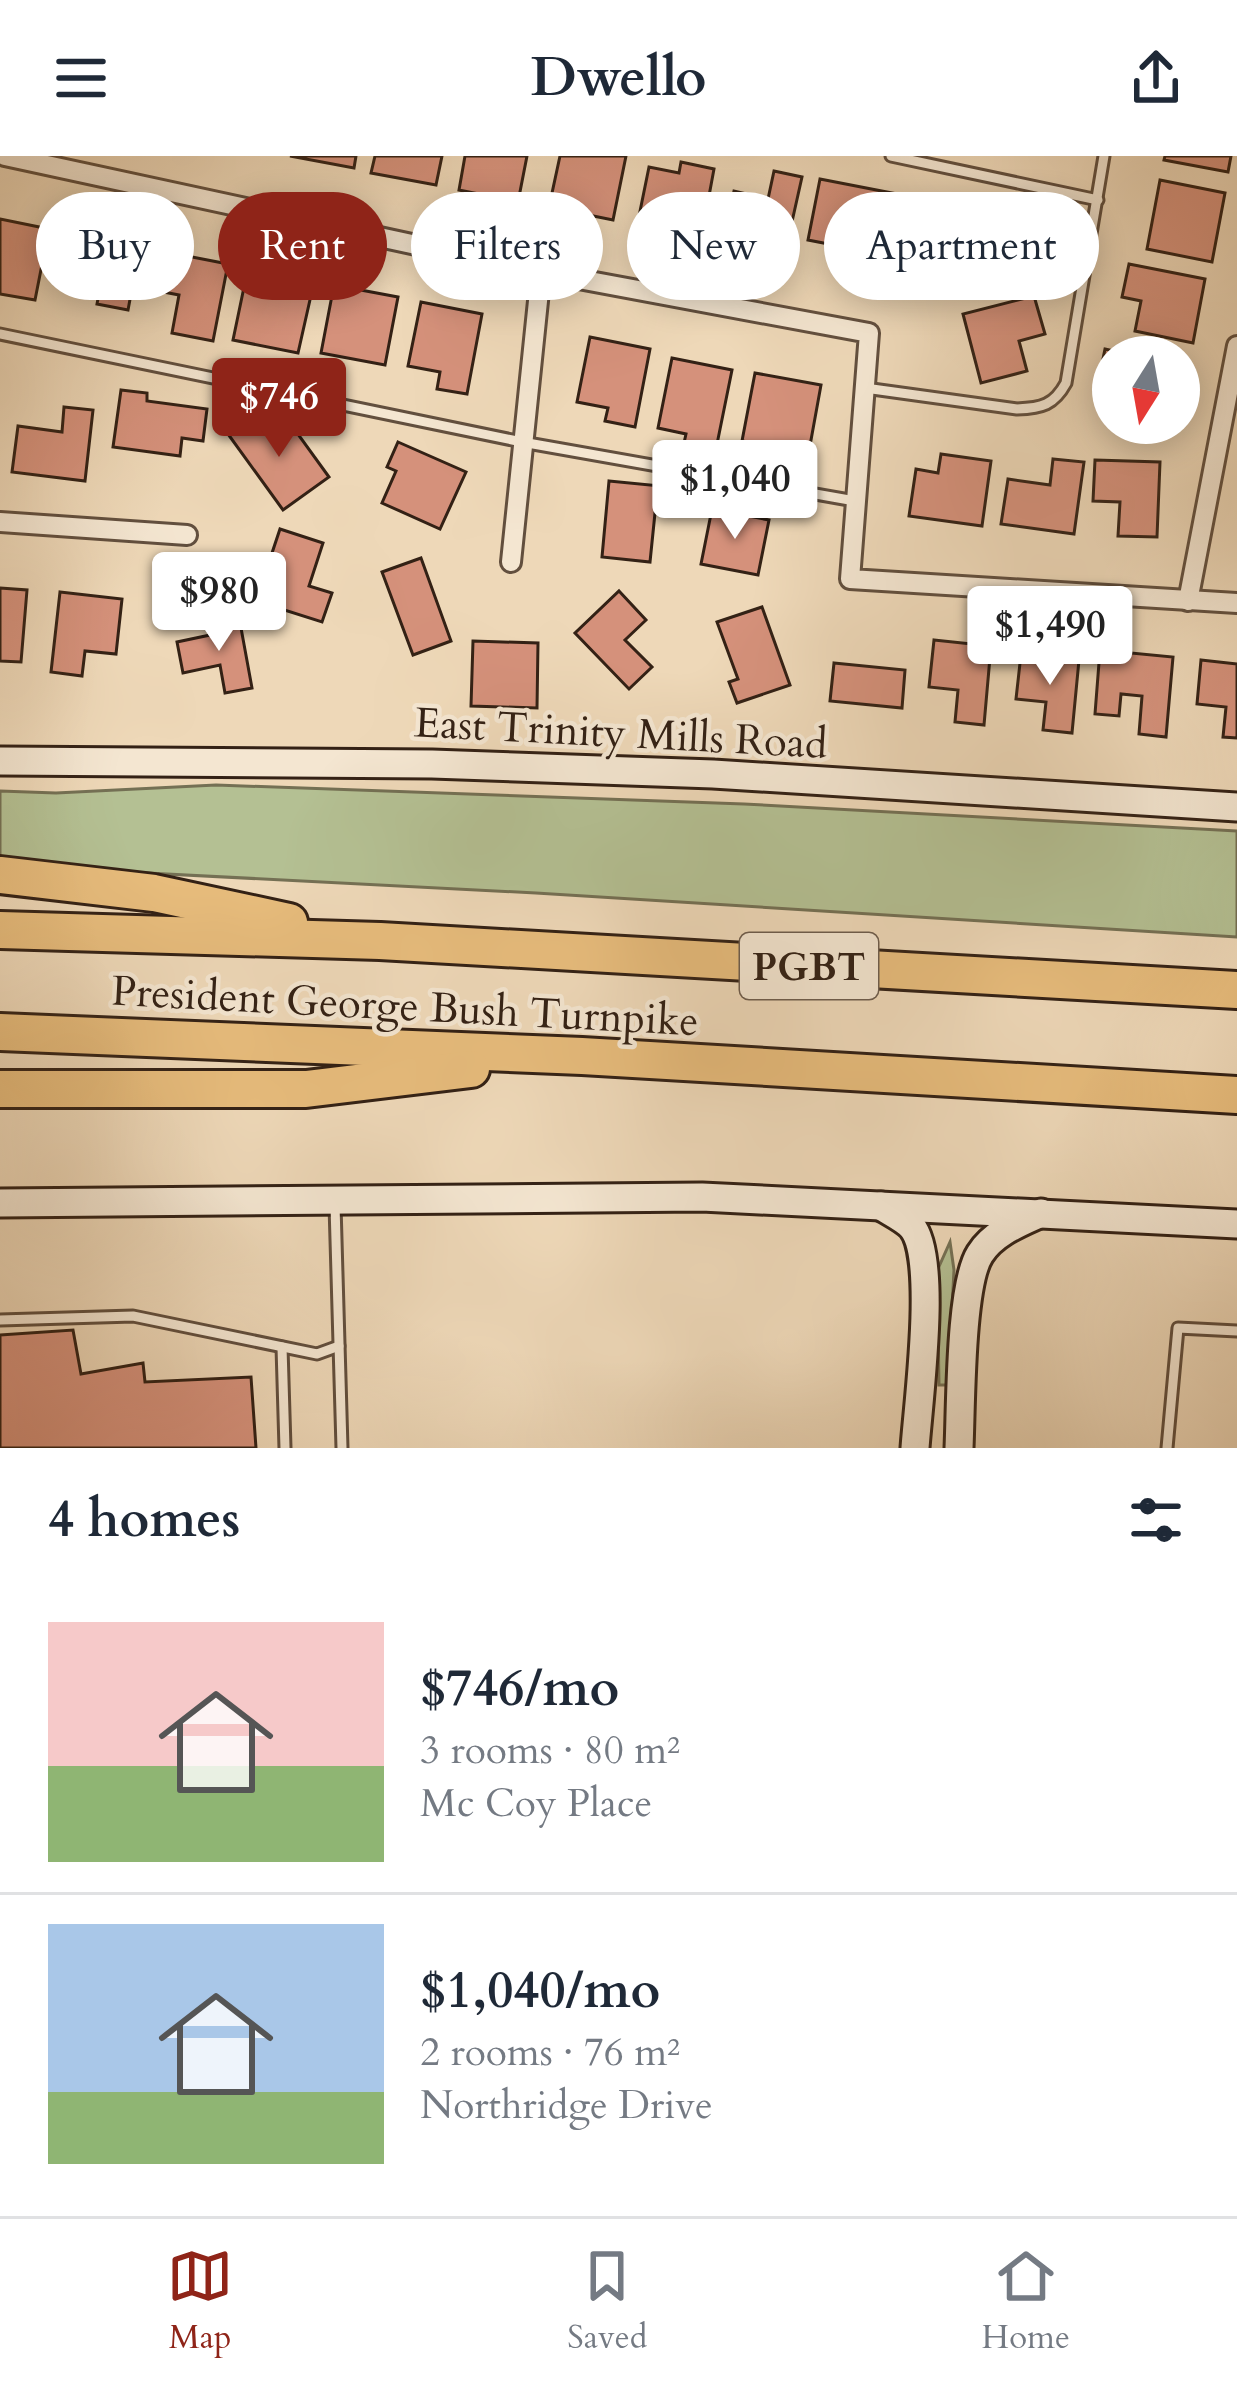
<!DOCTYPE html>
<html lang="en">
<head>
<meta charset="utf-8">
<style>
	:root { --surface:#fff; --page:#f2f2f3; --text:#1f2937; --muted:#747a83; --line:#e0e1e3; --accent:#8f2418 }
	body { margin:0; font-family:Cardo,serif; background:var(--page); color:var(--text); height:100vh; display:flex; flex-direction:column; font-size:45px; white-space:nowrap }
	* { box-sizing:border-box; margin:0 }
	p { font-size:39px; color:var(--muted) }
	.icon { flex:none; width:66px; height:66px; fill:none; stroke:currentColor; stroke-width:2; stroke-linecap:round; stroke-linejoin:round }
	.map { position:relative; height:1292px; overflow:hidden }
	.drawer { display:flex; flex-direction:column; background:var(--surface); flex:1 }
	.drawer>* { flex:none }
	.banner { position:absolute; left:36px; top:36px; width:1167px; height:108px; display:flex; gap:24px }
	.needle { width:78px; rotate:191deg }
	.tools { position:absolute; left:1092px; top:180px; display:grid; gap:24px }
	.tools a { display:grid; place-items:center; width:108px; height:108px; border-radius:50%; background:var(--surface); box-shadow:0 6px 30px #0003; font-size:60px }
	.price { position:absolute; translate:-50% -102px; padding:0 27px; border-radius:12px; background:#fff; color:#222; font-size:39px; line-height:78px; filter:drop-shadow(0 3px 6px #0008) }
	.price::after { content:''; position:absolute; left:50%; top:72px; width:36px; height:27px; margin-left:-18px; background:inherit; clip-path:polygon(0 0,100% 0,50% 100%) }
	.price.active { background:var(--accent); color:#fff }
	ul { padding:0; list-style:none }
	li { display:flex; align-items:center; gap:36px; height:300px; padding:0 48px }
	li+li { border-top:3px solid var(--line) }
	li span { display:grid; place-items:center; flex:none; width:336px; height:240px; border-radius:0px; color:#555 }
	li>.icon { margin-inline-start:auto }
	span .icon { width:144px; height:144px; fill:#fffc; stroke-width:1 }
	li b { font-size:51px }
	h2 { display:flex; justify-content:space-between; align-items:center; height:144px; padding:0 48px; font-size:51px }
	.pill { padding:0 42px; border-radius:54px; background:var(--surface); box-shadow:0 6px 30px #0003; font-size:42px; line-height:108px }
	.pill.active { background:var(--accent); color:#fff }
	header { display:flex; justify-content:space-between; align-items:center; height:156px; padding:0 48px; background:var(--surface); font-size:54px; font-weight:600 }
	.tabs { display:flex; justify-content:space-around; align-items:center; height:168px; border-top:3px solid var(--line); background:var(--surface); font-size:33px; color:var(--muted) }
	.tabs a { display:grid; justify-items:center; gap:6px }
	.tabs .active { color:var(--accent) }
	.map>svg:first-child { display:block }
	.green { fill:#b4c093; stroke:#747054; stroke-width:3 }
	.building { fill:#d5917b; stroke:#332115; stroke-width:3 }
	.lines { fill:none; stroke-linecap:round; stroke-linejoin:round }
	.lane-casing { stroke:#624f3e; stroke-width:15 }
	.street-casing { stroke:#624f3e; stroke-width:24 }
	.secondary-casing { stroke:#332115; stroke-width:33 }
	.highway-casing { stroke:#332115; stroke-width:42 }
	.lane { stroke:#f4e6d1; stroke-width:9 }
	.street { stroke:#f4e6d1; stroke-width:18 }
	.secondary { stroke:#f4e6d1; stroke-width:27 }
	.highway { stroke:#e7bc7c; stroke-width:36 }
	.labels { text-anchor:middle; stroke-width:9; stroke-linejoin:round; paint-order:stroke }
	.shield { fill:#f4e6d1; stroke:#6d5c4d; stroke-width:3 }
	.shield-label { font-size:39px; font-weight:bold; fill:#332115 }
	.street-label { font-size:42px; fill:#332115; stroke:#f4e6d1 }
</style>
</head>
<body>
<header><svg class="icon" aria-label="menu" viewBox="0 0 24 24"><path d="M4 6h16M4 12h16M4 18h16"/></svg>Dwello<svg class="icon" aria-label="share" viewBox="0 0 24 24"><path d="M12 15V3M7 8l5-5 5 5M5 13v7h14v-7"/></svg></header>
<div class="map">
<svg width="1237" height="1292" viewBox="0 0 1237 1292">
	<rect width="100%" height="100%" fill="#eed8b8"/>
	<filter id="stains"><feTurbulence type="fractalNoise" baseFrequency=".00167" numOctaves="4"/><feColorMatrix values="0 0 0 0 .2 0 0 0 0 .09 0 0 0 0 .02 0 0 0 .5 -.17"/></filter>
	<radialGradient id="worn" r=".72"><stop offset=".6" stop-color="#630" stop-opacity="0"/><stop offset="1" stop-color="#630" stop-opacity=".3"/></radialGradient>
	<g class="green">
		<path d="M216,629L744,648L1237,675V781L536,737L88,714L0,702V635L56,637Z"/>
		<path d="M950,1086L954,1114L948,1229H939L937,1115Z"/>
	</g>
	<g class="building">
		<path d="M290,0H356L354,12Z"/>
		<path d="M375,0H442L436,29L371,17Z"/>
		<path d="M465,0H527L518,46L459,34Z"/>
		<path d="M560,0H626L613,64L549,51Z"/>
		<path d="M1165,0H1231L1228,16L1164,4Z"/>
		<path d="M681,6L714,13L701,83L637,70L649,11L679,17Z"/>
		<path d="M774,15L802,21L785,97L723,83L734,35L768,43Z"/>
		<path d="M820,23L897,38L885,99L808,84Z"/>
		<path d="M1160,24L1225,37L1212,106L1147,93Z"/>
		<path d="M963,47L981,74L996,63L1014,89L946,134L911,83Z"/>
		<path d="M0,63L49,73L35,144L0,138Z"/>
		<path d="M67,76L140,90L128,154L97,148L100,132L58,124Z"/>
		<path d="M151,93L228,108L213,185L172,177L179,139L143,132Z"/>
		<path d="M1129,108L1205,123L1193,187L1135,175L1141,145L1122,141Z"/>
		<path d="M248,112L314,126L298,197L233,184Z"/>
		<path d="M334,129L398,141L385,209L321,197Z"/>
		<path d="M1034,140L1045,178L1019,185L1027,215L981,227L963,158Z"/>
		<path d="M421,146L482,158L467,238L437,233L440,216L408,210Z"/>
		<path d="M590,181L650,193L635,271L605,265L608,252L577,246Z"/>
		<path d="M1105,193L1140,201H1113V225L1099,222Z"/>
		<path d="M672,202L732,214L716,293L684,287L686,278L658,272Z"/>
		<path d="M755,217L821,229L809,295L742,285Z"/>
		<path d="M121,234L147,237V245L207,253L203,285L182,282L180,300L113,291Z"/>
		<path d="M64,251L93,254L85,325L12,316L18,270L62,276Z"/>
		<path d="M258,256L274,279L290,267L329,321L283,354L228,278Z"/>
		<path d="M1122,267H1173L1171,277Z"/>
		<path d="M398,286L466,316L440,373L382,347L396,315L387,311Z"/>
		<path d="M941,298L991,305L982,370L909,360L916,313L938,317Z"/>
		<path d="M1053,303L1084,306L1074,378L1001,368L1008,323L1050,329Z"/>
		<path d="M1095,304L1160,306L1157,381L1118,380L1120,346L1093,345Z"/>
		<path d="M609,325L671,331L669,359L655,357L650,406L602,401Z"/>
		<path d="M712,353L769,364L758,419L701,408Z"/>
		<path d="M280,373L323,387L309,430L332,437L322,466L256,445Z"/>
		<path d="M421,402L451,485L413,499L382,416Z"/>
		<path d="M0,432L27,434L21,506L0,505Z"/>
		<path d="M619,435L646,464L625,484L652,511L629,533L575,477Z"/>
		<path d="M60,436L122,443L116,498L85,495L82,520L51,516Z"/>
		<path d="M762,451L790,529L737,547L729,526L738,523L717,466Z"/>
		<path d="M239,461L252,532L225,537L220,509L183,517L177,486L210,479L208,467Z"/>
		<path d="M934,484L991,490L984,569L955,566L958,534L929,531Z"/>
		<path d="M473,485L538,487L537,552L471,550Z"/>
		<path d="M1100,494L1173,501L1166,581L1139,578L1142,540L1121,538L1119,560L1095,558Z"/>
		<path d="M1021,498L1079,504L1072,577L1043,574L1046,546L1016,543Z"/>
		<path d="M1201,504L1237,508V582L1223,581L1226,551L1197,548Z"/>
		<path d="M834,507L905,514L902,552L830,545Z"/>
		<path d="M73,1174L81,1218L143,1207L145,1226L251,1221L256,1292H0V1179Z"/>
	</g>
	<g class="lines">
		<defs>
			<g id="lane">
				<path d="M891,0L1098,44"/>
				<path d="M0,178L522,286L855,345"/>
				<path d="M865,232L1017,253C1042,252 1054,249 1066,227L1104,0"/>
				<path d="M335,1049L342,1292"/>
				<path d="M0,1164L133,1160L317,1198L339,1190"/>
				<path d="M282,1191L285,1292"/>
				<path d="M1167,1292L1178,1172L1237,1175"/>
			</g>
			<g id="street">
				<path d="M5,0L541,116L869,177L850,423L1237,447"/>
				<path d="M0,366L187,379"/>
				<path d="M511,406L541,116"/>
				<path d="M1188,445L1237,190"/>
			</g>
			<g id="secondary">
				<path d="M0,605L432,608L713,618L1237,651"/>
				<path d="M0,1047L702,1041L1237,1068"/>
				<path d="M881,1050C890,1056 905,1063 912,1071C938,1102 918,1248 915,1292"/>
				<path d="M959,1292C961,1249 960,1129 980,1098C993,1077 1019,1067 1041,1057"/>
			</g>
			<g id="highway">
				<path d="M0,719L154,737L289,766"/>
				<path d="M0,774L380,785L1237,834"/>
				<path d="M0,876L582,900L1237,939"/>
				<path d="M0,933H306L471,913"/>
			</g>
		</defs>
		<use href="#lane" class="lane-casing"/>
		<use href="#street" class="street-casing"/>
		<use href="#secondary" class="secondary-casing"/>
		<use href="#highway" class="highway-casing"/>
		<use href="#lane" class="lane"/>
		<use href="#street" class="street"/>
		<use href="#secondary" class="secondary"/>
		<use href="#highway" class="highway"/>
	</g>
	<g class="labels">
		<rect class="shield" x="740" y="777" width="138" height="66" rx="9"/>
		<g class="shield-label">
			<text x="809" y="824">PGBT</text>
		</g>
		<g class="street-label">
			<text transform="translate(621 576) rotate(3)" y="15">East Trinity Mills Road</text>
			<text transform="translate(405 849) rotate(3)" y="15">President George Bush Turnpike</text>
		</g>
	</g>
	<rect width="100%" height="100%" filter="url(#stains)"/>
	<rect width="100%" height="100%" fill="url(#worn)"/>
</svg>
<div class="tools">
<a><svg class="needle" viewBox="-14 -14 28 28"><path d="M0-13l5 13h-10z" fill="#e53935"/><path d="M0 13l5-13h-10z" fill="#747a83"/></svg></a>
</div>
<b class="price active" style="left:279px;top:304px">$746</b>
<b class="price" style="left:735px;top:386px">$1,040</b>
<b class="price" style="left:219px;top:498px">$980</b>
<b class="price" style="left:1050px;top:532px">$1,490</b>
<div class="banner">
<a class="pill">Buy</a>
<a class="pill active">Rent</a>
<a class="pill">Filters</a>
<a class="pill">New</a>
<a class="pill">Apartment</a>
</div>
</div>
<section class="drawer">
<h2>4 homes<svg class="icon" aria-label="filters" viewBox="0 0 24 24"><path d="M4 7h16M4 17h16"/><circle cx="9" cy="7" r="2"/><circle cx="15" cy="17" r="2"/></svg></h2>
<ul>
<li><span style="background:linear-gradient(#f6c9c9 60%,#8fb573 0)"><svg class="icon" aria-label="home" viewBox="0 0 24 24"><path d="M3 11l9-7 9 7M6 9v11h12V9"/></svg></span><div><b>$746/mo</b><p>3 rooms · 80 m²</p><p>Mc Coy Place</p></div></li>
<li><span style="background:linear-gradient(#a9c7e8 70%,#8fb573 0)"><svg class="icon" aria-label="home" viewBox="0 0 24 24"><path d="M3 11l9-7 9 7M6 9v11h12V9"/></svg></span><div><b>$1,040/mo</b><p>2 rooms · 76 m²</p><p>Northridge Drive</p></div></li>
</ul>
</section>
<nav class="tabs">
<a class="active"><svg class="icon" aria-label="map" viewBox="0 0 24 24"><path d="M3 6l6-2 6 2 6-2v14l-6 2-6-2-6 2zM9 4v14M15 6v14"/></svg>Map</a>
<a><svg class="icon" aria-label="saved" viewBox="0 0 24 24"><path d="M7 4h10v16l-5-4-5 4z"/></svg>Saved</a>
<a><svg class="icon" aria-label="home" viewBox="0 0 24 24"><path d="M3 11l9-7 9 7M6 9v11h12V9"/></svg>Home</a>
</nav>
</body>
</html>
